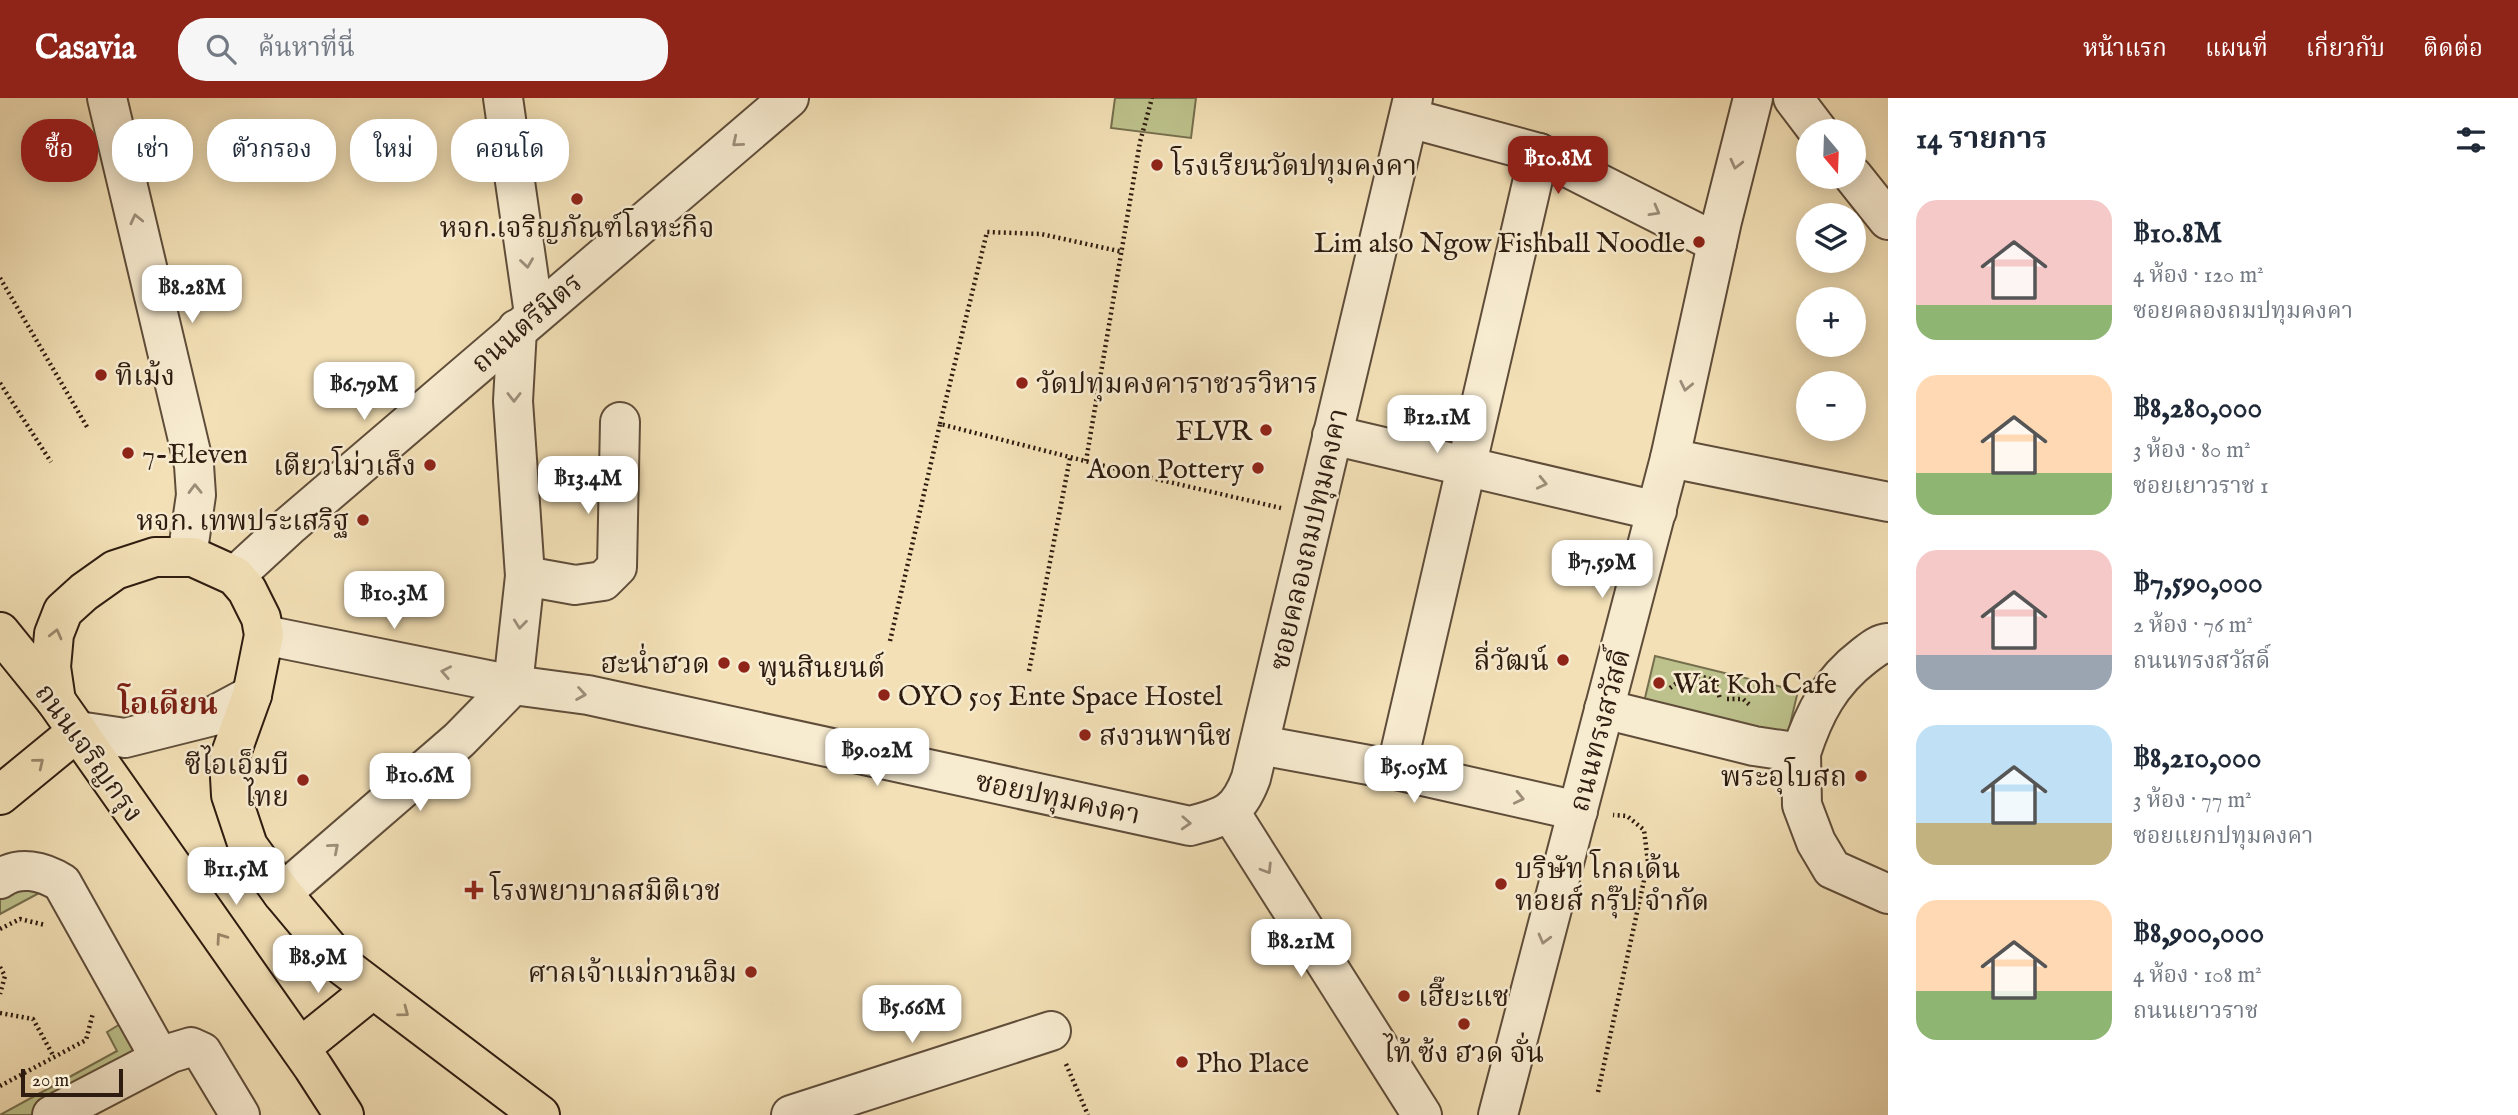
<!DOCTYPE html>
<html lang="th">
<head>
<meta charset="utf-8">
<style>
	:root { --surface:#fff; --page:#f6f6f7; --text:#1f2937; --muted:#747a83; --accent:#8f2418 }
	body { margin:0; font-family:"IM FELL English","Noto Serif Thai",serif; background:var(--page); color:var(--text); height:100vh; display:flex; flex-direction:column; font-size:26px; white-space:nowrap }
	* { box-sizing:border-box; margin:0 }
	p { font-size:23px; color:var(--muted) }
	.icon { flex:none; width:38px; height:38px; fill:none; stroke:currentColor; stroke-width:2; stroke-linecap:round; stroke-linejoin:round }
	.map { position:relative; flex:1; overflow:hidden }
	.panel { display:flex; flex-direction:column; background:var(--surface); width:630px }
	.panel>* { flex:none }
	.top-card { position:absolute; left:21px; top:21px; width:665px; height:63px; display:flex; gap:14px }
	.needle { width:46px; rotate:161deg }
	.buttons { position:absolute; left:1796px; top:21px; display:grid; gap:14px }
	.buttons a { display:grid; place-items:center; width:70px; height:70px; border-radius:50%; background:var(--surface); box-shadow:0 4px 18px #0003; font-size:35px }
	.scale { position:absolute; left:21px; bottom:18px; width:102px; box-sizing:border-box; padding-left:7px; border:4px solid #2e1c10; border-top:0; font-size:19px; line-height:24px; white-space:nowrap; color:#2e1c10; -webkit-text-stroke:5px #f7ebd0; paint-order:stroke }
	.price { position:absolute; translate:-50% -60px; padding:0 16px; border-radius:14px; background:#fff; color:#222; font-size:23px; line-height:46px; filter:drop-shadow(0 2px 4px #0008) }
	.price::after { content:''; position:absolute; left:50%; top:42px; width:21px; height:16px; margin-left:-10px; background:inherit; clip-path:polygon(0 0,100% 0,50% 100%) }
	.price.on { background:var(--accent); color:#fff }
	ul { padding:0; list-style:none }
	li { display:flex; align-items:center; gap:21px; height:175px; padding:0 28px }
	li span { display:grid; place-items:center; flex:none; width:196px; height:140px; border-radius:21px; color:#555 }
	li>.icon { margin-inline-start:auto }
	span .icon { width:84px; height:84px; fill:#fffc; stroke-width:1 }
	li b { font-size:30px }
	h2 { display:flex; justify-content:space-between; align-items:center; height:84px; padding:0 28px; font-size:30px }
	.pill { padding:0 24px; border-radius:28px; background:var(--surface); box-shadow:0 4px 18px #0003; font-size:24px; line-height:63px }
	.pill.on { background:var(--accent); color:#fff }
	header { display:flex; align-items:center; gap:42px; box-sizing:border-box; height:98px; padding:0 35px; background:var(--accent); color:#fff }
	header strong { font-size:33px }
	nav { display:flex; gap:38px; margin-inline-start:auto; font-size:24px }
	.search { width:490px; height:63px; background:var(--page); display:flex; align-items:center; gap:18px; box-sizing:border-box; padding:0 24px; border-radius:28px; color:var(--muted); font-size:26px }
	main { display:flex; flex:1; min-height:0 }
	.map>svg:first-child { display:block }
	.green { fill:#bdc28c; stroke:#766f4e; stroke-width:2 }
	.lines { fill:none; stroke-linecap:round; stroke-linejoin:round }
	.minor-casing { stroke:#5f4d3a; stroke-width:42 }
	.major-casing { stroke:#2e1c10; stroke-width:42 }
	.path { stroke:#2e1c10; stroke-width:4.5; stroke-dasharray:2 3.5; stroke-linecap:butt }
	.minor { stroke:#f7ebd0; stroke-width:38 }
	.major { stroke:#f3e0b6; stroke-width:38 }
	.oneway { stroke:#9d8e7a }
	.oneway2 { stroke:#9a886b }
	.poi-dot { fill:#8f2418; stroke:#f7ebd0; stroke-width:2.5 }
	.labels { text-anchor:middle; stroke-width:5; stroke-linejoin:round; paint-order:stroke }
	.poi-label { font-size:28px; fill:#2e1c10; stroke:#f7ebd0; text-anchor:start }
	.street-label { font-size:28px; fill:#2e1c10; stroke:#f7ebd0 }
	.neighbourhood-label { font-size:30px; font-weight:bold; fill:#7a1f14; stroke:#f7ebd0 }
</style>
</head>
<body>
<header>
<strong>Casavia</strong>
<div class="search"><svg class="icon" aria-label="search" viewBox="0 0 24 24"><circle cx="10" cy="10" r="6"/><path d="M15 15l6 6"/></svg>ค้นหาที่นี่</div>
<nav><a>หน้าแรก</a><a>แผนที่</a><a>เกี่ยวกับ</a><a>ติดต่อ</a></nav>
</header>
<main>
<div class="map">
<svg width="1888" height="1017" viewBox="0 0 1888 1017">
	<rect width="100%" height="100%" fill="#f3e0b6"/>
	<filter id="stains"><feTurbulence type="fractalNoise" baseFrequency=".00286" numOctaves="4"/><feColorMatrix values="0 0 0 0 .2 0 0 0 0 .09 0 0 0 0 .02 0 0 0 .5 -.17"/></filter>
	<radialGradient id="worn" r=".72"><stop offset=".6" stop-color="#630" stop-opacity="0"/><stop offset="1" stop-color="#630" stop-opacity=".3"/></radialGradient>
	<g class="green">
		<path d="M1115,0H1196L1191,40L1111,30Z"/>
		<path d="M1655,558L1798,593L1787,639L1644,604Z"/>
		<path d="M54,787L0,816V789Z"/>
		<path d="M127,922L141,963L31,1017H0L117,953L107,934Z"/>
	</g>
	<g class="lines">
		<defs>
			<g id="minor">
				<path d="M107,0L194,367L196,397L187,459"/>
				<path d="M503,0L534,216"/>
				<path d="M1793,0L1818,33"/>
				<path d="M1409,20L1539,55L1717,145"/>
				<path d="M1853,78L1888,122"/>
				<path d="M1332,337L1657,413"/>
				<path d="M1670,360L1888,404"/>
				<path d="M235,478L289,428L789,0"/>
				<path d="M525,478L575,487L603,483L617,469L620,324"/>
				<path d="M264,537L513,587L588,597L1190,728C1225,719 1238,715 1251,680L1413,0"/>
				<path d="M1604,611L1754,648L1801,655C1814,615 1830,584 1864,558C1872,552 1878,546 1888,545"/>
				<path d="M78,633L125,640L213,618L252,597"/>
				<path d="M1260,647L1396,672L1578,713"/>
				<path d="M1801,655L1802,707L1816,744L1832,771L1888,796"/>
				<path d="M1396,672L1539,55"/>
				<path d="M1230,714L1422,1017"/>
				<path d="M0,781C19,767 43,773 62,785L160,960"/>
				<path d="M282,795L459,642L513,587L525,478L513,303L517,231"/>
				<path d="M52,1017L171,955L191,949L202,954L240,1017"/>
				<path d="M791,1017L1051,933"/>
				<path d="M1498,1017L1670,360L1722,123L1753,0"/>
			</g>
			<g id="major">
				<path d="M0,534L56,603L313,969L344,1017"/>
				<path d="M56,603L51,569L54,536L63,513L84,494L115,472L155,459H193L235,478L247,492L261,520L264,537L252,597L229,661L231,697L248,748L282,795L343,868L540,1017"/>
				<path d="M0,697L78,633"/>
				<path d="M300,950L373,891"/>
			</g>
		</defs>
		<use href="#minor" class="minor-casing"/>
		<use href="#major" class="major-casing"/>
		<g class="path">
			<path d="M0,180L87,329"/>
			<path d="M0,285L51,364"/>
			<path d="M940,326L987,134L1041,136L1123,154"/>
			<path d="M1086,363L1140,44L1152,0"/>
			<path d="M890,543L940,326L1156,381L1281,410"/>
			<path d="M1029,573L1070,360"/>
			<path d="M1670,590L1689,576L1715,582L1720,601"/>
			<path d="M1727,601H1743L1751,608"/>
			<path d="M0,831L20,821L45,827"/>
			<path d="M0,869L5,878L0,896"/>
			<path d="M0,915L33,921L54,959"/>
			<path d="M1066,966L1088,1017"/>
			<path d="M0,988L86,942L93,915"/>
			<path d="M1598,994L1648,764L1644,732L1627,718L1613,717"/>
		</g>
		<use href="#minor" class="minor"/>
		<use href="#major" class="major"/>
	</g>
	<defs><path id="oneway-chevron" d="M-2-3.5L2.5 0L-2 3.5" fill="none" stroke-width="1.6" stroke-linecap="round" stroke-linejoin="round" transform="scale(1.75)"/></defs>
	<g class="oneway">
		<use href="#oneway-chevron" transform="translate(737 44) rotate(140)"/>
		<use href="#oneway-chevron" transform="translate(1736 66) rotate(104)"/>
		<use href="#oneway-chevron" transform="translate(1655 113) rotate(29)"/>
		<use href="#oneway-chevron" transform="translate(136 121) rotate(-103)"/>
		<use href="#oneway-chevron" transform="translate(527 165) rotate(82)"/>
		<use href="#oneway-chevron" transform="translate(1686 288) rotate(102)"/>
		<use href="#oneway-chevron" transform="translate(514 299) rotate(90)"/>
		<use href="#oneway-chevron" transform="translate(1542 385) rotate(13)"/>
		<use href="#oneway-chevron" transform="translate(195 391) rotate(-91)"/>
		<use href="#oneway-chevron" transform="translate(520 526) rotate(96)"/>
		<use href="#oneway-chevron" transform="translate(446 574) rotate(-169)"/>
		<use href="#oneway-chevron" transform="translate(581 596) rotate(9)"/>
		<use href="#oneway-chevron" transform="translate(1519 700) rotate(13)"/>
		<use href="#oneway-chevron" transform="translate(1186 725) rotate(3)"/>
		<use href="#oneway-chevron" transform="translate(334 750) rotate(-41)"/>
		<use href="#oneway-chevron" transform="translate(1267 771) rotate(58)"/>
		<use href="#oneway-chevron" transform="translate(1544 841) rotate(105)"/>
	</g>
	<g class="oneway2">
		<use href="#oneway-chevron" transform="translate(56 536) rotate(-76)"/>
		<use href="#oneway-chevron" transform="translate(39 665) rotate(-39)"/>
		<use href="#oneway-chevron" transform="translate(221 840) rotate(-125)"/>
		<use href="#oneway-chevron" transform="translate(404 914) rotate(37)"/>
	</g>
	<g class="poi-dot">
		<circle cx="1157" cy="67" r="7"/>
		<circle cx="577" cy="101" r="7"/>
		<circle cx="1699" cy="144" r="7"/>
		<circle cx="101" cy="277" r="7"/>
		<circle cx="1022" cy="285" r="7"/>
		<circle cx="1266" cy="332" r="7"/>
		<circle cx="128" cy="355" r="7"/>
		<circle cx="430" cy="367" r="7"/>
		<circle cx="1258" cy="370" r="7"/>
		<circle cx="363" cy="422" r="7"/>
		<circle cx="1563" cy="562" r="7"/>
		<circle cx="724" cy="565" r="7"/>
		<circle cx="744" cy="569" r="7"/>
		<circle cx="1659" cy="585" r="7"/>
		<circle cx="884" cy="597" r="7"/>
		<circle cx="1085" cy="637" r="7"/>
		<circle cx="1861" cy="678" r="7"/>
		<circle cx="303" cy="682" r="7"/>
		<circle cx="1501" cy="786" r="7"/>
		<path d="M470.5 781.5h7v7h7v7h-7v7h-7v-7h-7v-7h7z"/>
		<circle cx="751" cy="874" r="7"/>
		<circle cx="1404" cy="898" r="7"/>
		<circle cx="1464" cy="926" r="7"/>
		<circle cx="1182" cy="964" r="7"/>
	</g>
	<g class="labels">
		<g class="poi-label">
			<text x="1171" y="77">โรงเรียนวัดปทุมคงคา</text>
			<text x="577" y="139" text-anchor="middle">หจก.เจริญภัณฑ์โลหะกิจ</text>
			<text x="1685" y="154" text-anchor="end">Lim also Ngow Fishball Noodle</text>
			<text x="115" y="287">ทิเม้ง</text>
			<text x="1036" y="295">วัดปทุมคงคาราชวรวิหาร</text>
			<text x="1252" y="342" text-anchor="end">FLVR</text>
			<text x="142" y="365">7-Eleven</text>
			<text x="416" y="377" text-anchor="end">เตียวโม่วเส็ง</text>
			<text x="1244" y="380" text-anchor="end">Aoon Pottery</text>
			<text x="349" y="432" text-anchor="end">หจก. เทพประเสริฐ</text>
			<text x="1549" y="572" text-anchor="end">ลี่วัฒน์</text>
			<text x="710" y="575" text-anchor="end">ฮะน่ำฮวด</text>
			<text x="758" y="579">พูนสินยนต์</text>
			<text x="1673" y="595">Wat Koh Cafe</text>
			<text x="898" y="607">OYO 505 Ente Space Hostel</text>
			<text x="1099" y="647">สงวนพานิช</text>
			<text x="289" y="676" text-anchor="end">ซีไอเอ็มบี<tspan x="289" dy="32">ไทย</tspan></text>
			<text x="1847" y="688" text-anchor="end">พระอุโบสถ</text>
			<text x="1515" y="780">บริษัท โกลเด้น<tspan x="1515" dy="32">ทอยส์ กรุ๊ป จำกัด</tspan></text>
			<text x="490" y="802">โรงพยาบาลสมิติเวช</text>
			<text x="737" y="884" text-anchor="end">ศาลเจ้าแม่กวนอิม</text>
			<text x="1418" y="908">เฮี๊ยะแซ</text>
			<text x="1464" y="964" text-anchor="middle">ไท้ ซ้ง ฮวด จั่น</text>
			<text x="1196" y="974">Pho Place</text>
		</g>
		<g class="street-label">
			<text transform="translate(526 224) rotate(-41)" y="10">ถนนตรีมิตร</text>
			<text transform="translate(1308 441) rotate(-77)" y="10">ซอยคลองถมปทุมคงคา</text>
			<text transform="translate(1599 632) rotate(-75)" y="10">ถนนทรงสวัสดิ์</text>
			<text transform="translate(90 654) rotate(54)" y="10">ถนนเจริญกรุง</text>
			<text transform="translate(1058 699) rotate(12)" y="10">ซอยปทุมคงคา</text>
		</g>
		<g class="neighbourhood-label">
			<text x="168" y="616">โอเดียน</text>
		</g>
	</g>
	<rect width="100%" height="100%" filter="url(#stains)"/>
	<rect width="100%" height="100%" fill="url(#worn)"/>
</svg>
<div class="buttons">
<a><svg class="needle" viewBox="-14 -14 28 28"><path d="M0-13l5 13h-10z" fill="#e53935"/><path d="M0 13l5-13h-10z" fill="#747a83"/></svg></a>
<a><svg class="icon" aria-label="layers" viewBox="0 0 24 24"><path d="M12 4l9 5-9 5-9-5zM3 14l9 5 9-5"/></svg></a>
<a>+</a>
<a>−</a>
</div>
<div class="scale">20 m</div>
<b class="price on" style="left:1558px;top:98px">฿10.8M</b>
<b class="price" style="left:192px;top:227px">฿8.28M</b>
<b class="price" style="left:364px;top:324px">฿6.79M</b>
<b class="price" style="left:1437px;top:357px">฿12.1M</b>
<b class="price" style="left:588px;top:418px">฿13.4M</b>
<b class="price" style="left:1602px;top:502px">฿7.59M</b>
<b class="price" style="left:394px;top:533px">฿10.3M</b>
<b class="price" style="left:877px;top:690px">฿9.02M</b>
<b class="price" style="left:1414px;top:707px">฿5.05M</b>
<b class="price" style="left:420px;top:715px">฿10.6M</b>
<b class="price" style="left:236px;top:809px">฿11.5M</b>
<b class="price" style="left:1301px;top:881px">฿8.21M</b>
<b class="price" style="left:318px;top:897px">฿8.9M</b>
<b class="price" style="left:912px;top:947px">฿5.66M</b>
<div class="top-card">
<a class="pill on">ซื้อ</a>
<a class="pill">เช่า</a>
<a class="pill">ตัวกรอง</a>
<a class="pill">ใหม่</a>
<a class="pill">คอนโด</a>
</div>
</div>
<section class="panel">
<h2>14 รายการ<svg class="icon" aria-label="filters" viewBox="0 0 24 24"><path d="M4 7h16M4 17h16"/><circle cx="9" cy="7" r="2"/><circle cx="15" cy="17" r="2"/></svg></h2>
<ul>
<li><span style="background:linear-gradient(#f6c9c9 75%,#8fb573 0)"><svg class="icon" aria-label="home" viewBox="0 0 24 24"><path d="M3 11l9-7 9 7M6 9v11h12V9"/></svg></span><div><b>฿10.8M</b><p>4 ห้อง · 120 m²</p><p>ซอยคลองถมปทุมคงคา</p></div></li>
<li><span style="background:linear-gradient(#ffd9b3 70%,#8fb573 0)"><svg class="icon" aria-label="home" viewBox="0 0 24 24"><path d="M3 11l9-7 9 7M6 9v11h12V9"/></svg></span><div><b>฿8,280,000</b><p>3 ห้อง · 80 m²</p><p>ซอยเยาวราช 1</p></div></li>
<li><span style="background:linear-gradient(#f6c9c9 75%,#9aa5b1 0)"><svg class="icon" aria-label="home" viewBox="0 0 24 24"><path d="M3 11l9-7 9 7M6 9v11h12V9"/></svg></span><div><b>฿7,590,000</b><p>2 ห้อง · 76 m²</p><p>ถนนทรงสวัสดิ์</p></div></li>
<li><span style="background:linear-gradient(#bfe0f5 70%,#c2b280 0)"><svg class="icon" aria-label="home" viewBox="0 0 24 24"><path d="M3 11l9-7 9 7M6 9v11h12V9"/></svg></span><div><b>฿8,210,000</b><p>3 ห้อง · 77 m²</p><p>ซอยแยกปทุมคงคา</p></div></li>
<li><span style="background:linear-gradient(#ffd9b3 65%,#8fb573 0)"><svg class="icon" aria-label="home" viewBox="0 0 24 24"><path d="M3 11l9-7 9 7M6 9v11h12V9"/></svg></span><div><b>฿8,900,000</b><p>4 ห้อง · 108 m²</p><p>ถนนเยาวราช</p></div></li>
</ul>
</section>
</main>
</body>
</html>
